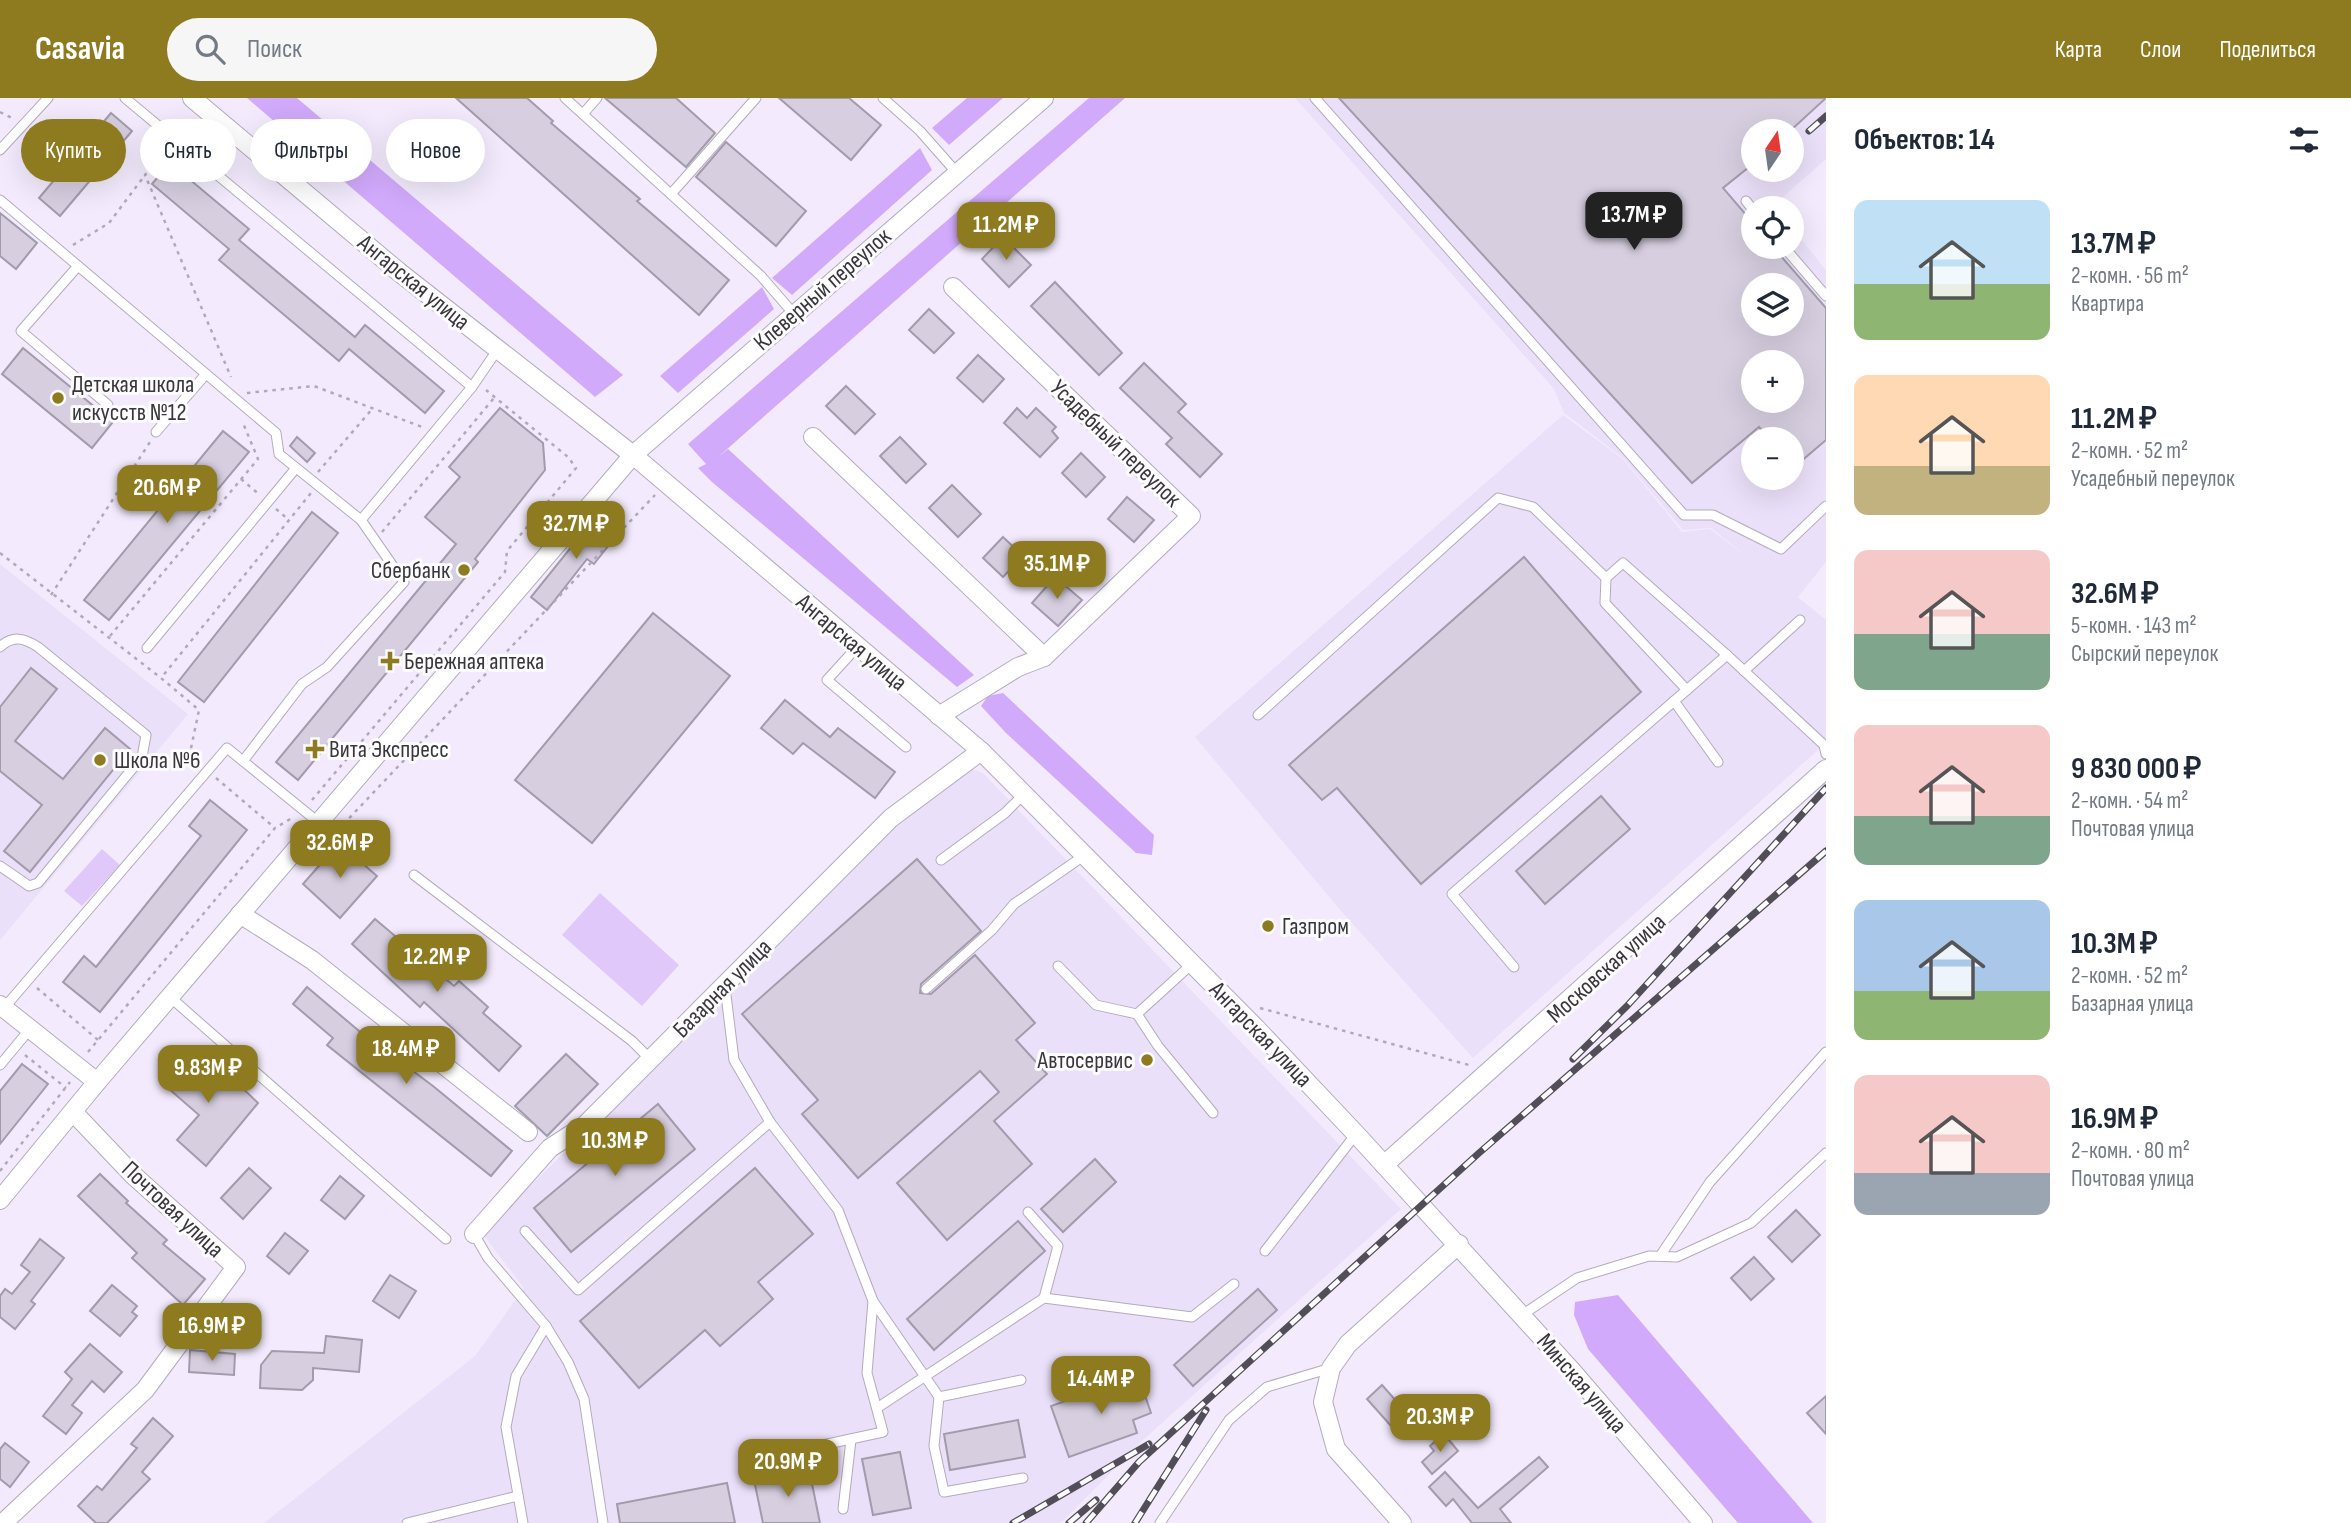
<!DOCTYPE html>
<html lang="ru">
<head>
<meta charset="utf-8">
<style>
	:root { --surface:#fff; --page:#f6f6f7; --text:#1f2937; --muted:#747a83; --accent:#8e7a1f }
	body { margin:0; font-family:"Sofia Sans Condensed",sans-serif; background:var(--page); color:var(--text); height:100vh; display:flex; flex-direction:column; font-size:26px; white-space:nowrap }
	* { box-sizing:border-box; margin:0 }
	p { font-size:23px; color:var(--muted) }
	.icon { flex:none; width:38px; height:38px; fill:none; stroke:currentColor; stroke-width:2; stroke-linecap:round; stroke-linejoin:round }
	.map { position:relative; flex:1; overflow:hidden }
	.panel { display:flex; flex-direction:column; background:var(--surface); width:525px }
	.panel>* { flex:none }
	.top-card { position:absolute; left:21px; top:21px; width:665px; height:63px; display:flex; gap:14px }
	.needle { width:46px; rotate:13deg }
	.buttons { position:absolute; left:1741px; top:21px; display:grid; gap:14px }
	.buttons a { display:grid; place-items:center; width:63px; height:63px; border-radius:50%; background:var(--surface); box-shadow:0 7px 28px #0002; font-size:35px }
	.price { position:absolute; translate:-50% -60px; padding:0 16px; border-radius:14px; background:var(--accent); color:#fff; font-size:23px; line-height:46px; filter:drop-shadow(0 2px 4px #0008) }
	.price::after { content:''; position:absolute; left:50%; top:42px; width:21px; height:16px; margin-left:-10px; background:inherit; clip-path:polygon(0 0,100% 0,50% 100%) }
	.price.on { background:#222; color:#fff }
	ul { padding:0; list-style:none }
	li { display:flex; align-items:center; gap:21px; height:175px; padding:0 28px }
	li span { display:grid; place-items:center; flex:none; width:196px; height:140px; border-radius:14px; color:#555 }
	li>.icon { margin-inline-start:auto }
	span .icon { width:84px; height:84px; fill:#fffc; stroke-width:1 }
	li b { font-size:30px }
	h2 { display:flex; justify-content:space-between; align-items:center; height:84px; padding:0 28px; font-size:30px }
	.chip { padding:0 24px; border-radius:32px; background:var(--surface); box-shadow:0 7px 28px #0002; font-size:24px; line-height:63px }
	.chip.on { background:var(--accent); color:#fff }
	header { display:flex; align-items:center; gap:42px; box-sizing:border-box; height:98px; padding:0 35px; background:var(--accent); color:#fff }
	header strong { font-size:33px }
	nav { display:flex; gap:38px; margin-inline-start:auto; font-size:24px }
	.search { width:490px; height:63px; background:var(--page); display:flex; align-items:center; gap:18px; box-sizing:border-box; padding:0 24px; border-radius:38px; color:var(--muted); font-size:26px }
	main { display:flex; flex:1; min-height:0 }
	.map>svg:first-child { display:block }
	.built { fill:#ebe0f9; fill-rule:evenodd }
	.green { fill:#e0c8fb }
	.forest { fill:#d1aafb }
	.building { fill:#d7cfe0; stroke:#a29bab; stroke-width:2; fill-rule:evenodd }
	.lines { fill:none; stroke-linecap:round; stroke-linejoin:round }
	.lane-casing { stroke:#b3abbc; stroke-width:11 }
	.street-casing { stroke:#b3abbc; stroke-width:20 }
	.path { stroke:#b0aab8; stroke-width:2.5; stroke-dasharray:3.5 5; stroke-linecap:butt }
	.lane { stroke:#fff; stroke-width:9 }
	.street { stroke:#fff; stroke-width:18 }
	.rail-casing { stroke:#524e57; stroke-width:7 }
	.rail { stroke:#fcfcfc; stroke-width:4.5; stroke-dasharray:13; stroke-linecap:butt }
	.poi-dot { fill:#8e7a1f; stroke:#fcfcfc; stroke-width:2.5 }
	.labels { text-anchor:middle; stroke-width:6; stroke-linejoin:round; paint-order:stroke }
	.street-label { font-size:24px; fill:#39363d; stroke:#fcfcfc }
	.poi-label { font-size:24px; fill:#39363d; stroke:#fcfcfc; text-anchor:start }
</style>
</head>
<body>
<header>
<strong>Casavia</strong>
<div class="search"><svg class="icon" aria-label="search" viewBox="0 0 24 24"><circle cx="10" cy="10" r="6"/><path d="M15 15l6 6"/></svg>Поиск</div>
<nav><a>Карта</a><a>Слои</a><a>Поделиться</a></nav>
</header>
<main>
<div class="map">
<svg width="1826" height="1425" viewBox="0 0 1826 1425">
	<rect width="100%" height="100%" fill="#f3ebfd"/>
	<g class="built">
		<path d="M1295,0H1826V61L1774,107L1776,110H1754V149H1792V130L1826,172V464L1798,499L1826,522V645L1473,960L1341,813L1195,639L1563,317L1623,361L1682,434L1710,431L1750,461L1711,430L1683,432L1623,360L1564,315L1554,291ZM1754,33H1792V72H1754ZM1754,187H1792V226H1754ZM1754,264H1792V303H1754ZM1754,341H1792V380H1754Z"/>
		<path d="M0,466L188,616L0,842Z"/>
		<path d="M970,670L983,675L1401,1111L1143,1342L1061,1425H264L475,1258L524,1190L482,1135L922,704Z"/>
	</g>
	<g class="green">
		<path d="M102,751L120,767L82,808L64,793Z"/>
		<path d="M600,795L679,867L642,908L562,837Z"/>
	</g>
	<g class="forest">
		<path d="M247,0H297L623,277L595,299Z"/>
		<path d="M967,0H1003L949,47L932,30Z"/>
		<path d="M1089,0H1125L717,360L728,351L974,577L957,589L712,384L698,370L706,366L688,346Z"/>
		<path d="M920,50L932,72L792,197L772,180Z"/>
		<path d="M762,189L774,211L678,295L660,278Z"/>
		<path d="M1003,595L1154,737L1152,757L1136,755L1006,635L981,608L988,598Z"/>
		<path d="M1618,1197L1813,1425H1738L1588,1251L1574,1217L1575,1204Z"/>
	</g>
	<g class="building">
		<path d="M456,0H527L553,23L551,25L640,101L637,103L729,182L699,217Z"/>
		<path d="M605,0H676L715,35L686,69Z"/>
		<path d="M779,0H849L881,27L851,62Z"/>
		<path d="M1339,0H1826L1790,33H1754V65L1723,90L1754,126V149H1773L1826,210V342L1792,371V341H1769L1759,329L1692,385ZM1754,187H1792V226H1754ZM1754,264H1792V303H1754Z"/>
		<path d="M111,15L132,33L60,118L39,100Z"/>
		<path d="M726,44L806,113L776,148L696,79Z"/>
		<path d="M170,65L249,131L239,142L355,239L365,227L444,293L425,315L349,251L339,263L219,162L229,151L152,86Z"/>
		<path d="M0,115L37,145L16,171L0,158Z"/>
		<path d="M1003,139L1031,167L1009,189L982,161Z"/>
		<path d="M1055,184L1122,255L1099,277L1031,208Z"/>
		<path d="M929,211L954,235L934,255L909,232Z"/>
		<path d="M23,250L113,324L92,350L2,276Z"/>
		<path d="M978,257L1004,281L983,304L957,280Z"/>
		<path d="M1144,265L1186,306L1178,314L1222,356L1200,379L1166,346L1172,340L1120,290Z"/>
		<path d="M846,288L875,316L855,336L826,308Z"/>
		<path d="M500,310L543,345L545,372L475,461L478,464L298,682L276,664L456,446L425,419L460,379L449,369Z"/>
		<path d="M1017,310L1027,320L1036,310L1056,329L1052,333L1058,340L1040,359L1004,325Z"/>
		<path d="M223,333L249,354L109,522L84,502Z"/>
		<path d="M297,339L315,355L307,364L290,348Z"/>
		<path d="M900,339L926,366L906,385L880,358Z"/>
		<path d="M1081,355L1105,379L1086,399L1062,375Z"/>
		<path d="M952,387L981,416L958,439L929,410Z"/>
		<path d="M1127,399L1154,422L1134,444L1108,421Z"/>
		<path d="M312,414L338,435L204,604L178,584Z"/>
		<path d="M601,418L620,433L594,466L587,461L547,512L531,499L572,448L575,450Z"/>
		<path d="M1003,439L1023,458L1003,479L983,460Z"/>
		<path d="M1524,459L1641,594L1421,786L1337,690L1322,702L1289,667Z"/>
		<path d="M1055,479L1082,502L1058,528L1032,505Z"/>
		<path d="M653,515L730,578L592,745L515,682Z"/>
		<path d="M31,570L57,591L15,643L63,681L105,630L130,651L30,774L4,753L42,707L0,673V609Z"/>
		<path d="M785,602L830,639L838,630L895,674L875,700L803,645L793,656L761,630Z"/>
		<path d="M1601,698L1630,731L1545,806L1516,773Z"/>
		<path d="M210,702L247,732L100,914L63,884L84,858L96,869L201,738L189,728Z"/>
		<path d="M339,745L377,778L340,820L303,786Z"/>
		<path d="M917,761L981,833L921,886L920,895L931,896L975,857L1035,925L1016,942L1047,976L994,1023L1032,1066L947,1142L897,1085L999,994L980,973L858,1080L802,1016L818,1002L742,916Z"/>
		<path d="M375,821L454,888L459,883L488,909L483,915L521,948L499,973L424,904L420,909L352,846Z"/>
		<path d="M307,889L391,960L393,958L433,988L512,1053L491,1078L327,947L333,940L293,906Z"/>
		<path d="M189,951L230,986L234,982L258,1005L206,1068L177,1042L199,1017L161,984Z"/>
		<path d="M566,956L598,986L547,1038L515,1008Z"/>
		<path d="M22,966L48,986L0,1046V993Z"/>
		<path d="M658,1006L695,1051L571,1154L534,1110Z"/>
		<path d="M1095,1061L1116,1084L1063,1134L1041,1111Z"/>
		<path d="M249,1070L271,1090L243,1121L221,1100Z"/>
		<path d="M755,1070L813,1136L758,1184L773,1201L720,1248L705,1232L639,1290L580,1223Z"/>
		<path d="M100,1076L128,1103L126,1105L167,1142L163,1146L205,1181L183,1207L132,1160L137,1155L78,1098Z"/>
		<path d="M340,1078L364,1098L345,1121L321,1102Z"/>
		<path d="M1796,1112L1820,1137L1792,1164L1768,1139Z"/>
		<path d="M1018,1123L1045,1153L934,1252L907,1221Z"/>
		<path d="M285,1135L308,1153L289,1176L267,1158Z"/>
		<path d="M40,1141L64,1160L31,1203L35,1206L15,1231L0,1219V1198L5,1191L12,1196L30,1174L21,1167Z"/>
		<path d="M1754,1159L1774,1181L1751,1202L1731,1180Z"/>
		<path d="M390,1177L416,1193L399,1220L373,1203Z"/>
		<path d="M112,1187L137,1208L132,1214L137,1218L120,1238L90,1213Z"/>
		<path d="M1258,1191L1277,1212L1193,1288L1174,1267Z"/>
		<path d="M326,1238L362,1242L359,1274L313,1270V1282L302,1292L260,1290L261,1267L272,1253L324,1255Z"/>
		<path d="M90,1246L122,1274L104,1294L92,1283L72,1307L82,1315L66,1336L43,1318L72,1281L65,1274Z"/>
		<path d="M190,1252L235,1256L234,1277L189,1274Z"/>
		<path d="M1138,1277L1151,1315L1133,1322L1137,1335L1069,1359L1051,1308Z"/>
		<path d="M1382,1287L1405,1313L1419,1301L1429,1313L1400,1338L1367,1301Z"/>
		<path d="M1826,1298V1336L1807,1315Z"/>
		<path d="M153,1320L173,1338L142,1374L150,1381L107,1425H96L78,1408L97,1388L102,1392L137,1350L131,1346Z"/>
		<path d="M1018,1322L1025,1359L950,1372L944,1336Z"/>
		<path d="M1444,1336L1458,1353L1432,1376L1422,1364L1434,1353L1430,1348Z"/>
		<path d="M5,1345L29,1364L10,1389L0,1381V1351Z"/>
		<path d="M900,1354L911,1410L873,1417L862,1361Z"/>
		<path d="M1539,1359L1548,1369L1500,1411L1511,1425H1472L1453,1401L1446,1408L1429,1389L1445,1374L1478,1410Z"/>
		<path d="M809,1371L820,1425H763L754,1382Z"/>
		<path d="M727,1385L735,1425H620L617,1406Z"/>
	</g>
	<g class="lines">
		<defs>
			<g id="lane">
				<path d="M125,0L472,289"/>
				<path d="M565,0L761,178L793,215"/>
				<path d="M883,0L920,33L957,75"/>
				<path d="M1315,0L1684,417H1713L1781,451L1826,408"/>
				<path d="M583,16L597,0"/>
				<path d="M0,52L48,0"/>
				<path d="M671,96L756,0"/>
				<path d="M0,102L276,335L279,356L361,422L472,289L498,251"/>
				<path d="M1746,103L1754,113"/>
				<path d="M1784,149L1826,198"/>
				<path d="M78,168L21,233L108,307"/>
				<path d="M156,334L206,276"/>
				<path d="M1606,480L1605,505L1687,592"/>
				<path d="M0,549C13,537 24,540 38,549L146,637L142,659L38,785L29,788L0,768"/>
				<path d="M857,549L827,582L906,649"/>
				<path d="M147,550L296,370"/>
				<path d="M1744,573L1800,522"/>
				<path d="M1674,603L1718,664"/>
				<path d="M1258,617L1498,400L1533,409L1606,480L1623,465L1727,557"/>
				<path d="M243,663L318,724"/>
				<path d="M941,762L1005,715L1024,696"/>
				<path d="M414,777L632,943L651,962"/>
				<path d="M1193,865L1137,916L1158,948L1213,1015"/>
				<path d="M1058,868L1096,907L1137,916"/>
				<path d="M1514,869L1452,796L1727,557L1824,647L1826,656"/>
				<path d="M725,889L734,962L770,1024L838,1112L873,1203L867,1275L883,1334L772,1358"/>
				<path d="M926,891L992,832L1014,806L1085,757"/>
				<path d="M170,899L446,1141"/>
				<path d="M4,910L227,650L243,663L302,586L327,569L404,484L361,422"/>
				<path d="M0,967L30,931"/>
				<path d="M1028,1114L1058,1148L1044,1200"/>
				<path d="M525,1133L578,1192L770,1024"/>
				<path d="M474,1136L488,1160L546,1228L516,1278L506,1329L523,1425"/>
				<path d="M1265,1153L1356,1036"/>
				<path d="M1660,1158L1710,1084L1826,954"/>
				<path d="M873,1203L939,1299L934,1348L944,1394L1023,1380"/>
				<path d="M1522,1217L1577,1180L1649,1158L1677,1159L1751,1125L1826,1055"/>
				<path d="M546,1228L568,1264L584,1301L603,1425"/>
				<path d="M939,1299L1021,1282"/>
				<path d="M877,1310L1044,1200L1192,1219L1234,1186"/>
				<path d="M843,1411L851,1342"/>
				<path d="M407,1425L518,1398"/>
				<path d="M1160,1425L1229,1322L1267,1289L1331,1270"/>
			</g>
			<g id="street">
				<path d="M192,0L399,174L633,357L981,653L1256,930L1356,1036L1573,1274L1703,1425"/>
				<path d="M813,339L1044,559"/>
				<path d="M939,618L1018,569L1044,559L1191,418L953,189"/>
				<path d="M240,816L312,862L528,1034"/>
				<path d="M0,907L97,984"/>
				<path d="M1384,1067L1826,671"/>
				<path d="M0,1102L97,984L633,357L1044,0"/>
				<path d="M474,1136L550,1050L584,1028L891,720L981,653"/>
				<path d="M3,1425L145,1292L236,1169L133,1077L74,1015"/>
				<path d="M1402,1425L1336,1351L1323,1304L1331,1270L1348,1246L1459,1146"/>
			</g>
		</defs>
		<use href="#lane" class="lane-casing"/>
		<use href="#street" class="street-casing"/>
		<g class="path">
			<path d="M0,14L12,20"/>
			<path d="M168,49L145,77L231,279"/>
			<path d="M73,147L109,125L145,77"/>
			<path d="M247,295L314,288L422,329"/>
			<path d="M318,374L373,310"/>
			<path d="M241,381L260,397"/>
			<path d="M276,411L289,422"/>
			<path d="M382,434L494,300"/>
			<path d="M0,455L161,580"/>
			<path d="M51,497L150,344"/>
			<path d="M110,538L258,361L243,325"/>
			<path d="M198,664L190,655L199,612L161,580L311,395"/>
			<path d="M216,680L275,730"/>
			<path d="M312,702L505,474L507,453L576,370L568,359L486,292"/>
			<path d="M320,751L655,397"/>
			<path d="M37,890L98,942"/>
			<path d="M1260,910L1469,967"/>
			<path d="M88,954L275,730L292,720"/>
			<path d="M25,957L66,990"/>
			<path d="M0,1073L70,984"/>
		</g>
		<use href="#lane" class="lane"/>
		<use href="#street" class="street"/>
		<defs>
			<g id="rail">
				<path d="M1809,33L1826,18"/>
				<path d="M1573,961L1627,908L1826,690"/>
				<path d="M1013,1425L1149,1346"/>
				<path d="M1069,1425L1096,1402"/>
				<path d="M1086,1425L1139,1364L1479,1055L1826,753"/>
				<path d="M1135,1425L1206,1312"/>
			</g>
		</defs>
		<use href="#rail" class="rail-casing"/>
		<use href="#rail" class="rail"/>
	</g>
	<g class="poi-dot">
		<circle cx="58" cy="300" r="7"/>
		<circle cx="464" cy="472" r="7"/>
		<path d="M386.5 552.5h7v7h7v7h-7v7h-7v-7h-7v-7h7z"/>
		<path d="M311.5 640.5h7v7h7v7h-7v7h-7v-7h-7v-7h7z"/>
		<circle cx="100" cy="662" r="7"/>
		<circle cx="1268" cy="828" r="7"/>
		<circle cx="1147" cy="962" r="7"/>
	</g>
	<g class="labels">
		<g class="street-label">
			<text transform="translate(414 184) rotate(39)" y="8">Ангарская улица</text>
			<text transform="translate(822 191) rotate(-41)" y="8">Клеверный переулок</text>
			<text transform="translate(1116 345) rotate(44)" y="8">Усадебный переулок</text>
			<text transform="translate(852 544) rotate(40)" y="8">Ангарская улица</text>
			<text transform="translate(1606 870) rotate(-42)" y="8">Московская улица</text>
			<text transform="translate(722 890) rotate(-45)" y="8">Базарная улица</text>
			<text transform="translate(1261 936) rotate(46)" y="8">Ангарская улица</text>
			<text transform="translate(173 1111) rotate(43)" y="8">Почтовая улица</text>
			<text transform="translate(1582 1285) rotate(49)" y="8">Минская улица</text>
		</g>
		<g class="poi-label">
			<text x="72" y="294">Детская школа<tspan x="72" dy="28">искусств №12</tspan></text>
			<text x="450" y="480" text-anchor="end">Сбербанк</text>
			<text x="404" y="571">Бережная аптека</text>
			<text x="329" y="659">Вита Экспресс</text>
			<text x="114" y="670">Школа №6</text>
			<text x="1282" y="836">Газпром</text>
			<text x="1133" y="970" text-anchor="end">Автосервис</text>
		</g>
	</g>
</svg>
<div class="buttons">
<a><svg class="needle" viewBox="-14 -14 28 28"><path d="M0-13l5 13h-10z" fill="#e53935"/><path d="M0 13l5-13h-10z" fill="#747a83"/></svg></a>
<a><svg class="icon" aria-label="locate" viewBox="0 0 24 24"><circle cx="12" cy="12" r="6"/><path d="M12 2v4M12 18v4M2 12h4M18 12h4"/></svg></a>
<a><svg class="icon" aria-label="layers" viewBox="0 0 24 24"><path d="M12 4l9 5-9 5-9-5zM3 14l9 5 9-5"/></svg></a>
<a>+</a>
<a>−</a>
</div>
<b class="price on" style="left:1634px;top:154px">13.7M ₽</b>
<b class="price" style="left:1006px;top:164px">11.2M ₽</b>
<b class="price" style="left:167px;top:427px">20.6M ₽</b>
<b class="price" style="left:576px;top:463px">32.7M ₽</b>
<b class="price" style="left:1057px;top:503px">35.1M ₽</b>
<b class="price" style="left:340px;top:782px">32.6M ₽</b>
<b class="price" style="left:437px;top:896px">12.2M ₽</b>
<b class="price" style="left:406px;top:988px">18.4M ₽</b>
<b class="price" style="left:208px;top:1007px">9.83M ₽</b>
<b class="price" style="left:615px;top:1080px">10.3M ₽</b>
<b class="price" style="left:212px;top:1265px">16.9M ₽</b>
<b class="price" style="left:1101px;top:1318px">14.4M ₽</b>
<b class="price" style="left:1440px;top:1356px">20.3M ₽</b>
<b class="price" style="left:788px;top:1401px">20.9M ₽</b>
<div class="top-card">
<a class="chip on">Купить</a>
<a class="chip">Снять</a>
<a class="chip">Фильтры</a>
<a class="chip">Новое</a>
</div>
</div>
<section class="panel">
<h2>Объектов: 14<svg class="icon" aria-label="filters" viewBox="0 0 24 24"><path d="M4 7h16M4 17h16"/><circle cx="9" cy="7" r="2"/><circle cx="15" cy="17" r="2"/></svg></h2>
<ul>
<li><span style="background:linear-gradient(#bfe0f5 60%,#8fb573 0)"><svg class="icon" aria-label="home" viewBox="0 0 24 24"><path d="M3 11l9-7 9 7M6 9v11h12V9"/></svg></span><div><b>13.7M ₽</b><p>2-комн. · 56 m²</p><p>Квартира</p></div></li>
<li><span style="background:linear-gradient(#ffd9b3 65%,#c2b280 0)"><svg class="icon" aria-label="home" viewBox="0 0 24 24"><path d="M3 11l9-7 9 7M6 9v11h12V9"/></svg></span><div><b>11.2M ₽</b><p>2-комн. · 52 m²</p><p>Усадебный переулок</p></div></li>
<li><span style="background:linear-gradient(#f6c9c9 60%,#7fa58c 0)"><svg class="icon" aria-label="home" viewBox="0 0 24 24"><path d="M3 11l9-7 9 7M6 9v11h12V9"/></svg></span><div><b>32.6M ₽</b><p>5-комн. · 143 m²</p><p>Сырский переулок</p></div></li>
<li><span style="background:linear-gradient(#f6c9c9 65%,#7fa58c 0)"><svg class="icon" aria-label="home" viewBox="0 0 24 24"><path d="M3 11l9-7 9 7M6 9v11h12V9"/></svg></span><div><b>9 830 000 ₽</b><p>2-комн. · 54 m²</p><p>Почтовая улица</p></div></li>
<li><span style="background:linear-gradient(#a9c7e8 65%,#8fb573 0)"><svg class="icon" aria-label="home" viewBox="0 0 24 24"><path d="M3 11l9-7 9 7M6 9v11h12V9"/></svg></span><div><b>10.3M ₽</b><p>2-комн. · 52 m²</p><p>Базарная улица</p></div></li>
<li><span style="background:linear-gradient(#f6c9c9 70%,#9aa5b1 0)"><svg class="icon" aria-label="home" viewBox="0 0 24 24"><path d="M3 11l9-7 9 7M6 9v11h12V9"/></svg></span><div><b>16.9M ₽</b><p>2-комн. · 80 m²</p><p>Почтовая улица</p></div></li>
</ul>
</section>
</main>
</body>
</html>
